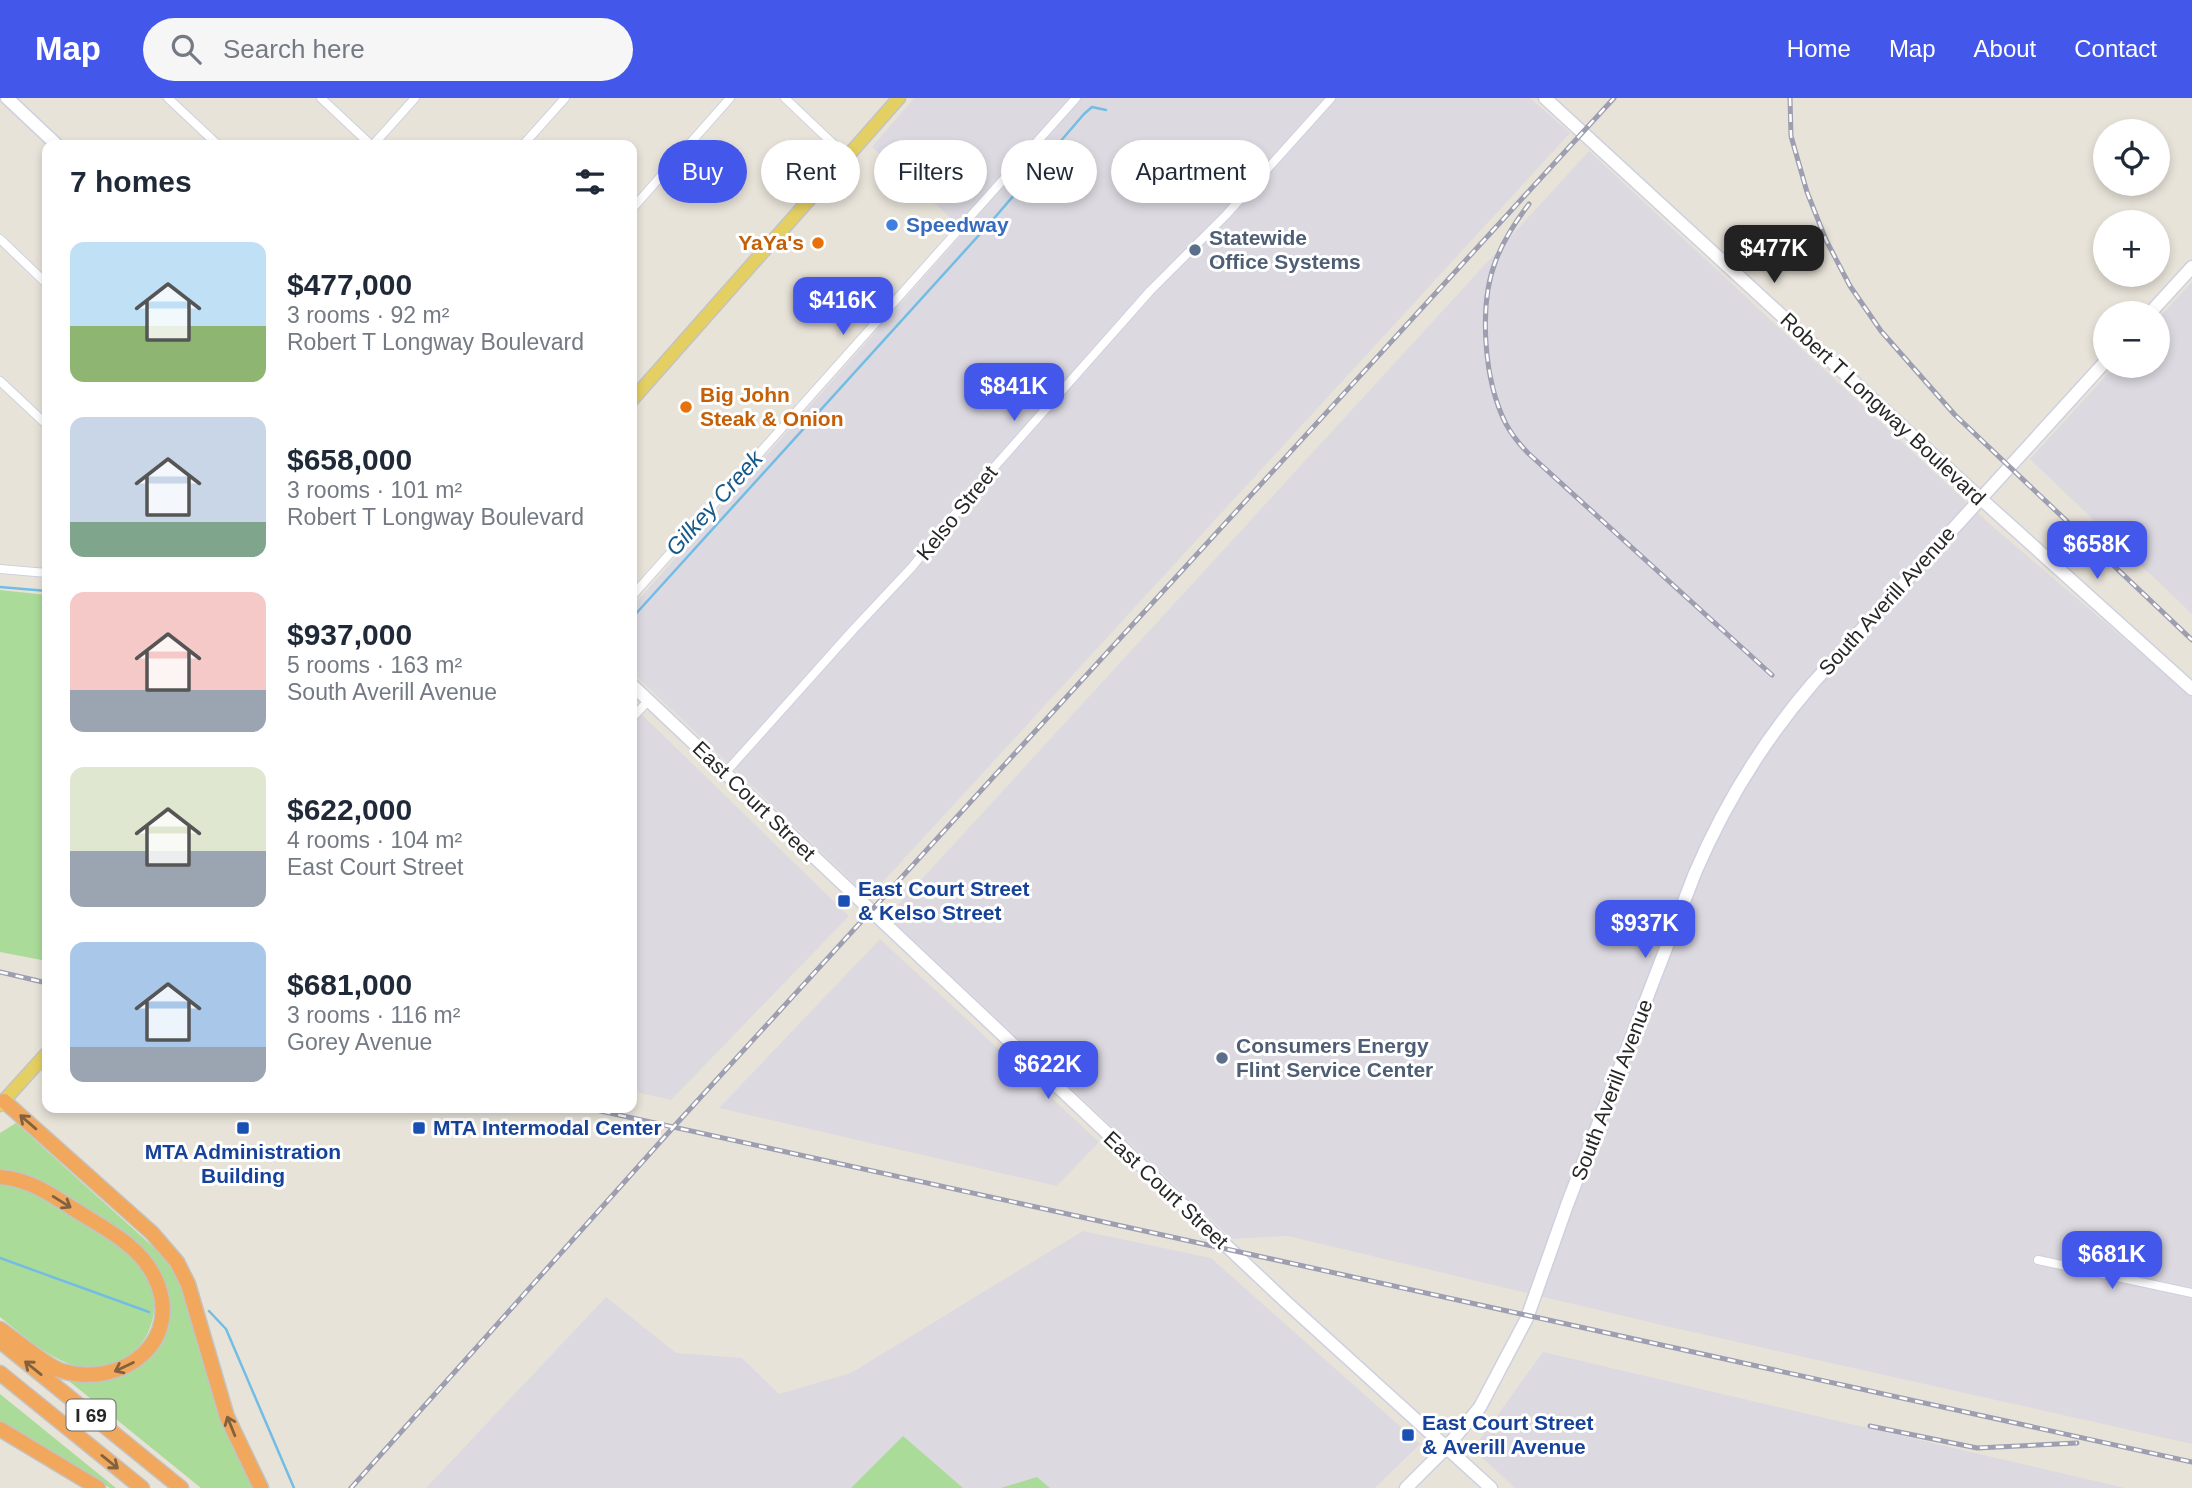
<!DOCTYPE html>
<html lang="en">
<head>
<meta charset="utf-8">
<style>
	:root { --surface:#fff; --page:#f6f6f7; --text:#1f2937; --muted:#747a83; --accent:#4457eb }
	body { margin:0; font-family:Arial,sans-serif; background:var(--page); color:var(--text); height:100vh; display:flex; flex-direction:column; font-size:26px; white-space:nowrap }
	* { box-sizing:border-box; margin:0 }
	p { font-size:23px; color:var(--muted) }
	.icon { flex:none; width:38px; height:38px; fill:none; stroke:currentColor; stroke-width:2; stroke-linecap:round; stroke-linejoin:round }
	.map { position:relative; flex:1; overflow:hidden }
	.drawer { position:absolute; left:42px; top:42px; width:595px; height:973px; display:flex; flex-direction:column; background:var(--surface); border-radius:14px; box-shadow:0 4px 10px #0003 }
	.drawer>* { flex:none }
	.hud { position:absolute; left:658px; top:42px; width:665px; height:63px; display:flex; gap:14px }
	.buttons { position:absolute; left:2093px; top:21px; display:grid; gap:14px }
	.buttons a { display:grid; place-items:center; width:77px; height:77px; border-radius:50%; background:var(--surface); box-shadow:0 4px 10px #0003; font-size:35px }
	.price { position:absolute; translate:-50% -60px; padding:0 16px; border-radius:14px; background:var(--accent); color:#fff; font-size:23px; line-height:46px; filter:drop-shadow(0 2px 4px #0008) }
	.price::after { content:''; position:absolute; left:50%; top:42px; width:21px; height:16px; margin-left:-10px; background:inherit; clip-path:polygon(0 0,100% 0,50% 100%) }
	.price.on { background:#222; color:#fff }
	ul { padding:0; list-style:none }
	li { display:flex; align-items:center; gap:21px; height:175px; padding:0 28px }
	li span { display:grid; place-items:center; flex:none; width:196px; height:140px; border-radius:14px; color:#555 }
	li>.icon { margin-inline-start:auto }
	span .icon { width:84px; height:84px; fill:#fffc; stroke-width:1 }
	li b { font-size:30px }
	h2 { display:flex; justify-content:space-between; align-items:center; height:84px; padding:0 28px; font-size:30px }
	.tag { padding:0 24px; border-radius:32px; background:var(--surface); box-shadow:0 4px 10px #0003; font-size:24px; line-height:63px }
	.tag.on { background:var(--accent); color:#fff }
	header { display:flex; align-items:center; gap:42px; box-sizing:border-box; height:98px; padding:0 35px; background:var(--accent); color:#fff }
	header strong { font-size:33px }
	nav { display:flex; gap:38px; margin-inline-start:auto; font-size:24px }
	.search { width:490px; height:63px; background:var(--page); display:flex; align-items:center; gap:18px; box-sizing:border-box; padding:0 24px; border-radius:38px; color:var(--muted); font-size:26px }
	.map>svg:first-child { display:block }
	.industrial { fill:#dcd9e1 }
	.green { fill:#abdb99 }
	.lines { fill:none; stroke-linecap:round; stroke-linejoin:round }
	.stream { stroke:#73bde4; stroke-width:2.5 }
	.street-casing { stroke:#ced0df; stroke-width:10 }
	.secondary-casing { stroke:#ced0df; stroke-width:15 }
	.primary-casing { stroke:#c3c3c3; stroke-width:15 }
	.highway-casing { stroke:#c3c3c3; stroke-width:17 }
	.street { stroke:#fff; stroke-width:8 }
	.secondary { stroke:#fff; stroke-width:12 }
	.primary { stroke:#e4cf62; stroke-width:12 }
	.highway { stroke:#f1a75c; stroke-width:14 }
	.rail-casing { stroke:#9d9eb0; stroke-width:5 }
	.rail { stroke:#fff; stroke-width:2.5; stroke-dasharray:8; stroke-linecap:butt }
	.oneway { stroke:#82613f }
	.shop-dot { fill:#3f7fe0; stroke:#fff; stroke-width:2.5 }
	.food-dot { fill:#e8710a; stroke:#fff; stroke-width:2.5 }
	.service-dot { fill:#5c6f8a; stroke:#fff; stroke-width:2.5 }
	.transit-dot { fill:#1a4fb4; stroke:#fff; stroke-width:2.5 }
	.labels { text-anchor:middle; stroke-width:6; stroke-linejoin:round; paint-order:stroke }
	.shield { fill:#fff; stroke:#686868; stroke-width:2 }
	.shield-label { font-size:19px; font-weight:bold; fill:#272727 }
	.shop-label { font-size:21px; font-weight:bold; fill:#366cbe; stroke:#fff; text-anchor:start }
	.service-label { font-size:21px; font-weight:bold; fill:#4e5e75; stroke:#fff; text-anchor:start }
	.food-label { font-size:21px; font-weight:bold; fill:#c56008; stroke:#fff; text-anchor:end }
	.street-label { font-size:21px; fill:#272727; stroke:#fff }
	.transit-label { font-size:21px; font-weight:bold; fill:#164399; stroke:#fff; text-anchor:start }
	.water-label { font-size:23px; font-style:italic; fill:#175a8a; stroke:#fff }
</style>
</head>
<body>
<header>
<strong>Map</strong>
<div class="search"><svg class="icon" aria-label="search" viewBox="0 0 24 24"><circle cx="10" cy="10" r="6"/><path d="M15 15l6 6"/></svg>Search here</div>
<nav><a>Home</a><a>Map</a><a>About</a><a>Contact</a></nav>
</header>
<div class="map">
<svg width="2192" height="1390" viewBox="0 0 2192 1390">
	<rect width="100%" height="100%" fill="#e8e3d9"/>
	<g class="industrial">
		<path d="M914,0H1530L1570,35L869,799L632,574V509L965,133L872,49Z"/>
		<path d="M1589,53L1991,427L2192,599V1346L1666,1228L1288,1138L1232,1141L888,818Z"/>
		<path d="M2192,184V516L2030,361L2115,268H2158V221Z"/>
		<path d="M632,607L849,818L671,1002L632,993Z"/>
		<path d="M880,841L1099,1044L1057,1088L719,1010Z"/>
		<path d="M1083,1133L1211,1160L1420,1346L1375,1390H426L606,1199L676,1255L742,1260L779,1296L851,1275Z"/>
		<path d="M1543,1254L2125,1390H1515L1473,1351Z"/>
	</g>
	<g class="green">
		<path d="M0,492L47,497V863L0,854Z"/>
		<path d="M16,1025L160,1155L176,1177L182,1189L224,1328L253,1390H201L64,1279L95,1283L162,1235L149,1160L0,1074V1035Z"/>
		<path d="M0,1086C29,1088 53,1106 77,1121C102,1137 132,1152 147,1179C172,1226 128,1283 76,1268C47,1260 23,1237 0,1219Z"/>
		<path d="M0,1296L116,1390H110L0,1324Z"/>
		<path d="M903,1338L963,1390H851Z"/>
		<path d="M1037,1379L1050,1390H1001Z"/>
	</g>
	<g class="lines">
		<g class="stream">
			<path d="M0,489L47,493"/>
			<path d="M632,520L990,125L1084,16L1092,9L1106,12"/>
			<path d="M0,1160L149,1214"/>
			<path d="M209,1213L226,1231L294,1390"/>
		</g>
		<defs>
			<g id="street">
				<path d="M168,0L218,47"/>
				<path d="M321,0L371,47"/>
				<path d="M785,0L847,59"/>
				<path d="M373,47L415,0"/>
				<path d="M523,47L565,0"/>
				<path d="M632,111L730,0"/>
				<path d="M0,141L47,186"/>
				<path d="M0,283L47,327"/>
				<path d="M0,471L47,475"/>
				<path d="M632,498L1076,0"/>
				<path d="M632,620L648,603"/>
				<path d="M725,675L853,532L912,469L982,383L1150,193L1226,117L1331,0"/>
				<path d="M2038,1162L2192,1195"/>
			</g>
			<g id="secondary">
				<path d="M7,0L57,47"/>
				<path d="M1545,0L1980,400L2192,591"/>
				<path d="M2150,215L2192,169"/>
				<path d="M632,587L1286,1204L1491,1390"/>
				<path d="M1406,1390L1446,1350L1480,1309L1527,1220L1567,1107L1695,775C1725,705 1763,643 1813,585L2105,264"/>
			</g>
			<g id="primary">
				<path d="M632,302L899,0"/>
				<path d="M0,1007L47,955"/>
			</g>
			<g id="highway">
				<path d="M4,1003L152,1135L177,1164L188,1186L227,1319L261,1390"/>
				<path d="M0,1079C30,1081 53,1098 77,1113C105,1131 139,1147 154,1178C186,1241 124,1291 62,1273C46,1268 16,1242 0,1231"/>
				<path d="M0,1243L181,1390"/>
				<path d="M0,1275L142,1390"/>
				<path d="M0,1331L98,1390"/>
			</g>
		</defs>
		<use href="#street" class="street-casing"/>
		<use href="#secondary" class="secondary-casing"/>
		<use href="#primary" class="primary-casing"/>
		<use href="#highway" class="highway-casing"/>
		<use href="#street" class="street"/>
		<use href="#secondary" class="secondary"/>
		<use href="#primary" class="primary"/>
		<use href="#highway" class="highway"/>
		<defs>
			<g id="rail">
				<path d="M1790,0L1791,38L1807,94L1826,142L1850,188L1881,233L1955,317L2192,542"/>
				<path d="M1529,106C1516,123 1504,141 1496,162C1478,207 1484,283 1506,326C1512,337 1521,348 1529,356L1772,577"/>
				<path d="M0,874L47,885"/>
				<path d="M587,1010L2192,1364"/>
				<path d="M1870,1328L1977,1350L2077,1345"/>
				<path d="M351,1390L678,1024L1614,0"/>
			</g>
		</defs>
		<use href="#rail" class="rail-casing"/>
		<use href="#rail" class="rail"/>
	</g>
	<defs><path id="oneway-shaft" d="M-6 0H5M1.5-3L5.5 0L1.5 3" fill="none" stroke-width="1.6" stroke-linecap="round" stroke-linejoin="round" transform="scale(1.75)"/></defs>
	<g class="oneway">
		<use href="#oneway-shaft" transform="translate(28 1024) rotate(-139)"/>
		<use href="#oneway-shaft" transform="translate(62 1104) rotate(32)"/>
		<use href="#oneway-shaft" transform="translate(124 1269) rotate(154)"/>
		<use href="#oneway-shaft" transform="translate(33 1270) rotate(-141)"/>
		<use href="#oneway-shaft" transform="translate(231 1328) rotate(-112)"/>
		<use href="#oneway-shaft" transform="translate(110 1364) rotate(39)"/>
	</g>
	<circle class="shop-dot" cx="892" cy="127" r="7"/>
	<g class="food-dot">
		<circle cx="818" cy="145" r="7"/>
		<circle cx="686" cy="309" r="7"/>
	</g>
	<g class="service-dot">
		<circle cx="1195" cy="152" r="7"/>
		<circle cx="1222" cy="960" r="7"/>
	</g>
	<g class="transit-dot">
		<rect x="837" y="796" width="14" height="14" rx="3.5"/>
		<rect x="236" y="1023" width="14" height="14" rx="3.5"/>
		<rect x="412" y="1023" width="14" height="14" rx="3.5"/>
		<rect x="1401" y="1330" width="14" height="14" rx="3.5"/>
	</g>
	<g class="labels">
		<rect class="shield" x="66.5" y="1301.5" width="49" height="31" rx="5"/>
		<g class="shield-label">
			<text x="91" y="1324">I 69</text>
		</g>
		<g class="shop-label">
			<text x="906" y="134">Speedway</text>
		</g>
		<g class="service-label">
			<text x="1209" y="147">Statewide<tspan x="1209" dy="24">Office Systems</tspan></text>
			<text x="1236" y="955">Consumers Energy<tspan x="1236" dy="24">Flint Service Center</tspan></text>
		</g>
		<g class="food-label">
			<text x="804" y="152">YaYa's</text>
			<text x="700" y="304" text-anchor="start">Big John<tspan x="700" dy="24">Steak &amp; Onion</tspan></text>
		</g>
		<g class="street-label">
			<text transform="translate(1883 311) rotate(43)" y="7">Robert T Longway Boulevard</text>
			<text transform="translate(957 415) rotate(-51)" y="7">Kelso Street</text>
			<text transform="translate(1887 503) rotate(-48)" y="7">South Averill Avenue</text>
			<text transform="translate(754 703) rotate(44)" y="7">East Court Street</text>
			<text transform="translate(1612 992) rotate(-69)" y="7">South Averill Avenue</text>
			<text transform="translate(1166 1092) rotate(43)" y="7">East Court Street</text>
		</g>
		<g class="transit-label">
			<text x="858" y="798">East Court Street<tspan x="858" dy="24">&amp; Kelso Street</tspan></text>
			<text x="433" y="1037">MTA Intermodal Center</text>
			<text x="243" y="1061" text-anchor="middle">MTA Administration<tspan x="243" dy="24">Building</tspan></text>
			<text x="1422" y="1332">East Court Street<tspan x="1422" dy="24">&amp; Averill Avenue</tspan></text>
		</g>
		<g class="water-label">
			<text transform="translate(714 405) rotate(-48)" y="8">Gilkey Creek</text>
		</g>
	</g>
</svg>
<div class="buttons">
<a><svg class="icon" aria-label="locate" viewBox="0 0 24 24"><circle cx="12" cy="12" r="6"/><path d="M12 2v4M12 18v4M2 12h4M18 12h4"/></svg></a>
<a>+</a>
<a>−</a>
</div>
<b class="price on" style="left:1774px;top:187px">$477K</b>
<b class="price" style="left:843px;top:239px">$416K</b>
<b class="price" style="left:1014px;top:325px">$841K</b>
<b class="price" style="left:2097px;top:483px">$658K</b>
<b class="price" style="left:1645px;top:862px">$937K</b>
<b class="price" style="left:1048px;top:1003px">$622K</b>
<b class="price" style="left:2112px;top:1193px">$681K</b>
<div class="hud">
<a class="tag on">Buy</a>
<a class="tag">Rent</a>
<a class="tag">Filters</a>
<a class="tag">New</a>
<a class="tag">Apartment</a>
</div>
<section class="drawer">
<h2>7 homes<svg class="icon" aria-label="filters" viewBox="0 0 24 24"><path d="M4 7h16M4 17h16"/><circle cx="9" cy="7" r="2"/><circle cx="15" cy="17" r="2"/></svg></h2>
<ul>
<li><span style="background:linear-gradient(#bfe0f5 60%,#8fb573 0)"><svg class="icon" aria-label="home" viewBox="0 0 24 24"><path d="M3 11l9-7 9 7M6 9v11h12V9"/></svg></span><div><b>$477,000</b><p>3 rooms · 92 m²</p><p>Robert T Longway Boulevard</p></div></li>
<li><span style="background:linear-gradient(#c9d6e8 75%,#7fa58c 0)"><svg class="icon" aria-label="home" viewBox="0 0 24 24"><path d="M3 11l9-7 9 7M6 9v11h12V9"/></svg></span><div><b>$658,000</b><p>3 rooms · 101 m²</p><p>Robert T Longway Boulevard</p></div></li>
<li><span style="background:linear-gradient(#f6c9c9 70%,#9aa5b1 0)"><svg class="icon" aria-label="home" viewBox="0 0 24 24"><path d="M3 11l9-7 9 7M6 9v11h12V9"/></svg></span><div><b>$937,000</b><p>5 rooms · 163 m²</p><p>South Averill Avenue</p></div></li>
<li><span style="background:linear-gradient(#dfe7d0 60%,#9aa5b1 0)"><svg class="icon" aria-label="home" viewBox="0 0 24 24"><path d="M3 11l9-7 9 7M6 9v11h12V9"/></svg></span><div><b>$622,000</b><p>4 rooms · 104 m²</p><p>East Court Street</p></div></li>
<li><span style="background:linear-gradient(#a9c7e8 75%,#9aa5b1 0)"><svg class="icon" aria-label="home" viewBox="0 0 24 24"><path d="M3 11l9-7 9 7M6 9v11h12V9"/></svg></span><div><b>$681,000</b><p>3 rooms · 116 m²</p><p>Gorey Avenue</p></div></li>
</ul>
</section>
</div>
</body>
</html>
